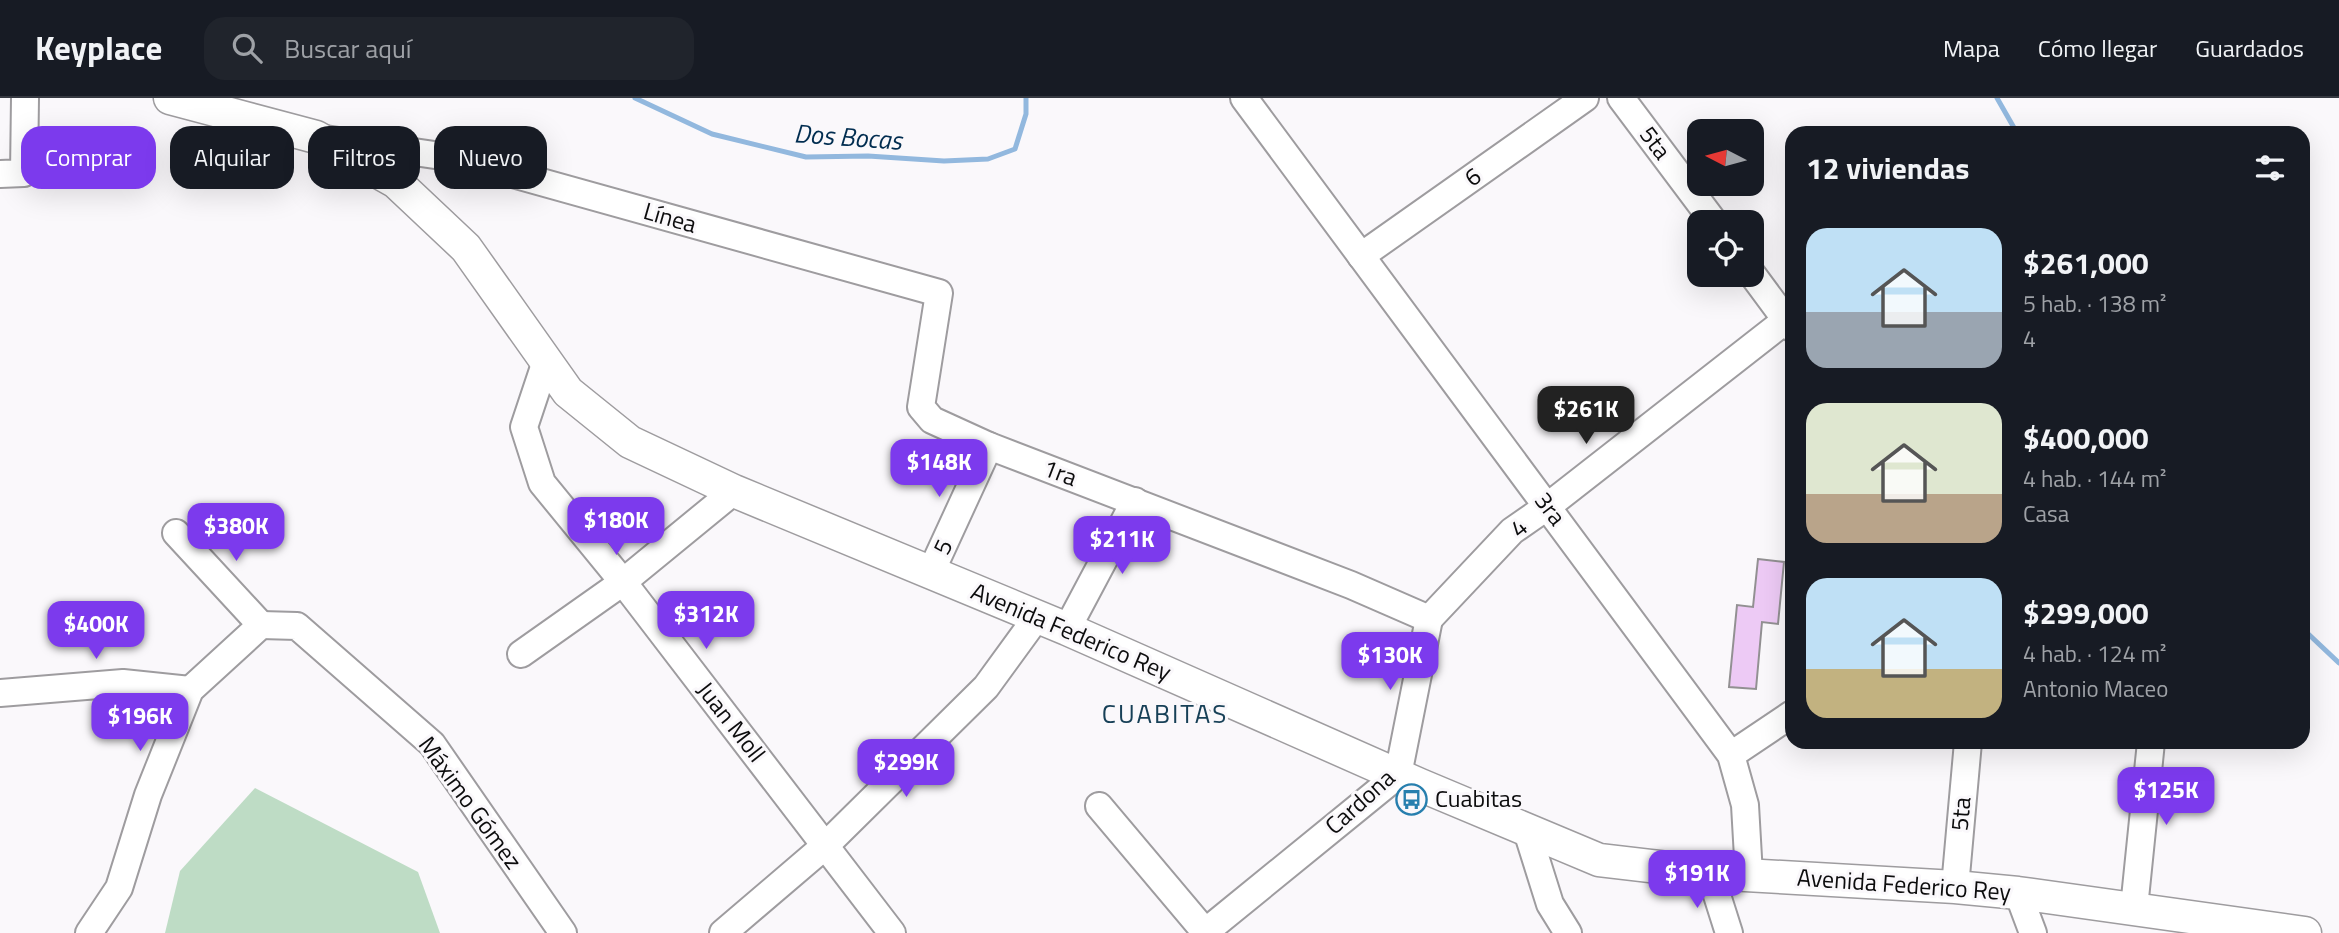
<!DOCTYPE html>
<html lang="es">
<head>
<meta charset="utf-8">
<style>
	:root { --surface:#171b24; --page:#20242c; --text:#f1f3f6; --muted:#9ea1a6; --line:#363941; --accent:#7c3aed }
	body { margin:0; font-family:"Titillium Web",sans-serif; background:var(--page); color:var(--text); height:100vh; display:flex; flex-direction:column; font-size:26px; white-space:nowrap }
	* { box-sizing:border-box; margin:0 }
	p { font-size:23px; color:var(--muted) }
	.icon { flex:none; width:38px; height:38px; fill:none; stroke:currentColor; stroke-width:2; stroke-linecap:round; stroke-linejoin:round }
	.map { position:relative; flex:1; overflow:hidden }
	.details { position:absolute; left:1785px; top:28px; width:525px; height:623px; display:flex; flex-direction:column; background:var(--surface); border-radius:21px; box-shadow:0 7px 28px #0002 }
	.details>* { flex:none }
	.guide { position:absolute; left:21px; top:28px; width:665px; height:63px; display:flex; gap:14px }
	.needle { width:46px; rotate:276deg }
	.buttons { position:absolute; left:1687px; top:21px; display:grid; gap:14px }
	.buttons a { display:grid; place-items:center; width:77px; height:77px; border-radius:14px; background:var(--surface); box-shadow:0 7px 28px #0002; font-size:35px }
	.price { position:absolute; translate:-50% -60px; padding:0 16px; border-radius:14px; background:var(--accent); color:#fff; font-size:23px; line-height:46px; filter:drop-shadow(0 2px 4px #0008) }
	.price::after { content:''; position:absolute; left:50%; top:42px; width:21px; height:16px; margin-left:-10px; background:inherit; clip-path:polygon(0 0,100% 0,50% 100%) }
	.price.selected { background:#222; color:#fff }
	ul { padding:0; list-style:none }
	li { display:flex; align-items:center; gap:21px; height:175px; padding:0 21px }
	li span { display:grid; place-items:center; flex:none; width:196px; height:140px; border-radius:21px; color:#555 }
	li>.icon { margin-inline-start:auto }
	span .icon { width:84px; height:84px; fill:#fffc; stroke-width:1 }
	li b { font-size:30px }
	h2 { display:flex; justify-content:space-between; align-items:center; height:84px; padding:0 21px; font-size:30px }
	.chip { padding:0 24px; border-radius:21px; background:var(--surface); box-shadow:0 7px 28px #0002; font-size:24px; line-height:63px }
	.chip.selected { background:var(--accent); color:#fff }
	header { display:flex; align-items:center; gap:42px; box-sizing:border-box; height:98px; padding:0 35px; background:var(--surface); border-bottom:2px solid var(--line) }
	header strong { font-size:33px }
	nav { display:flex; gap:38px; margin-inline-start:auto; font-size:24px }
	.search { width:490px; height:63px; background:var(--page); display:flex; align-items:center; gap:18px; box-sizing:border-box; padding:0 24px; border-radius:21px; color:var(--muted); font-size:26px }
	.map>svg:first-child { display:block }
	.green { fill:#bedcc5 }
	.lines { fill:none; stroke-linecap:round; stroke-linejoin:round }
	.stream { stroke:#92b8de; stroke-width:5 }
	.building { fill:#edcaf5; stroke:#929092; stroke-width:2 }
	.minor-casing { stroke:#9e9c9f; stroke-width:30 }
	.major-casing { stroke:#9e9c9f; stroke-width:35 }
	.minor { stroke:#fff; stroke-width:26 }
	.major { stroke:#fff; stroke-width:32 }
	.labels { text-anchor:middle; stroke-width:6; stroke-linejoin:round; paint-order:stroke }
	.street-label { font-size:24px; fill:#0c0c0d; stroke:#faf8fb }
	.poi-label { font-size:24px; fill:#0c0c0d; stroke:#faf8fb; text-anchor:start }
	.water-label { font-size:26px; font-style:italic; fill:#012d50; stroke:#faf8fb }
	.neighbourhood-label { font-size:26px; letter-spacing:2px; fill:#174057; stroke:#faf8fb }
</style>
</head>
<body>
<header>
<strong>Keyplace</strong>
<div class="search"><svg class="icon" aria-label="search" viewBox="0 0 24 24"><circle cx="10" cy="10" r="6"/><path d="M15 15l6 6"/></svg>Buscar aquí</div>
<nav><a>Mapa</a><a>Cómo llegar</a><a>Guardados</a></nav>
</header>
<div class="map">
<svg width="2339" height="835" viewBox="0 0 2339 835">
	<rect width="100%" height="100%" fill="#faf8fb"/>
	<path class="green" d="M255,690L418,774L440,835H165L180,773Z"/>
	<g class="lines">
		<g class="stream">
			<path d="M635,0L712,36L806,59L868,58L944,63L988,61L1015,51L1026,16V0"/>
			<path d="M1997,0L2017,35"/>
			<path d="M2303,531L2339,565"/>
		</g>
	</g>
	<path class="building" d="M1758,461L1784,464L1778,526L1762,524L1756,591L1729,589L1737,507L1753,509Z"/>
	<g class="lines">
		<defs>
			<g id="minor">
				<path d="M1244,0L1731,657L1745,707L1749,777"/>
				<path d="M1621,0L1714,124"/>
				<path d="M325,41L455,60L939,195L921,309L932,322L989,348L1351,487L1429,521"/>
				<path d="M0,76L24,75L25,0"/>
				<path d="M1361,158L1585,0"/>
				<path d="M1752,176L1792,230"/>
				<path d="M546,263L524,329L542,385L623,484L892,835"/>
				<path d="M176,435L261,527"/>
				<path d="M931,474L989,348"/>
				<path d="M1429,521L1512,433L1548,408L1786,222"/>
				<path d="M261,527L297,528L432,646L563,835"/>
				<path d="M1067,531L1135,403"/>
				<path d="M521,556L623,484L734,393"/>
				<path d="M0,595L123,585L190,592"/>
				<path d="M1731,657L1792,616"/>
				<path d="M1099,708L1206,835"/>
				<path d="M1527,733L1550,806L1568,835"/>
				<path d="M1710,775L1729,835"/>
				<path d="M1955,789L1968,644"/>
				<path d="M2018,795L2033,835"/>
				<path d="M2134,810L2151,644"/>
				<path d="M89,835L119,790L148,697L190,592L261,527"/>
				<path d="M723,835L826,747L986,589L1037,519"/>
				<path d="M1204,835L1398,677L1429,521"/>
			</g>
			<path id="major" d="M170,0L316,39L396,84L466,150L568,294L630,344L734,393L1067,531L1420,687L1599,762L1710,775L1955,789L2018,795L2305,835"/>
		</defs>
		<use href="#minor" class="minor-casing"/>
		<use href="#major" class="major-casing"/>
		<use href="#minor" class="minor"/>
		<use href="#major" class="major"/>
	</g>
	<defs>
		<symbol id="bus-ring" viewBox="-11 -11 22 22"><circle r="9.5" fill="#faf8fb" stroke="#277fae" stroke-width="1.5"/><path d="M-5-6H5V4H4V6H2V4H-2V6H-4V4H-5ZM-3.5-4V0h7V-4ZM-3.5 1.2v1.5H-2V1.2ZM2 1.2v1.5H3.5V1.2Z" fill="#277fae"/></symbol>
	</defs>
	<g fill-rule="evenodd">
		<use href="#bus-ring" x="1394" y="684" width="35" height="35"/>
	</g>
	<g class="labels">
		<g class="street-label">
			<text transform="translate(1655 45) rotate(53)" y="8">5ta</text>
			<text transform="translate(1473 79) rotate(-35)" y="8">6</text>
			<text transform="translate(670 120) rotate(16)" y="8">Línea</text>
			<text transform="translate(1060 375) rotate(21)" y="8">1ra</text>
			<text transform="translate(1550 411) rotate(53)" y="8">3ra</text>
			<text transform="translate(1519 430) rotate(-39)" y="8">4</text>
			<text transform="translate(943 449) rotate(-65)" y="8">5</text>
			<text transform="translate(1071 534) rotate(23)" y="8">Avenida Federico Rey</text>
			<text transform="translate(731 624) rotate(52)" y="8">Juan Moll</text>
			<text transform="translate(1360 704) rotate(-42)" y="8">Cardona</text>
			<text transform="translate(470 705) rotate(54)" y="8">Máximo Gómez</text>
			<text transform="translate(1961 716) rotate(-85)" y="8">5ta</text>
			<text transform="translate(1904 787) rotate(4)" y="8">Avenida Federico Rey</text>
		</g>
		<g class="poi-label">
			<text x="1435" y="709">Cuabitas</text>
		</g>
		<g class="water-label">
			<text transform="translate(848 39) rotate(4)" y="9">Dos Bocas</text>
		</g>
		<g class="neighbourhood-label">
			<text x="1165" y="625">CUABITAS</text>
		</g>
	</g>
</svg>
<div class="buttons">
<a><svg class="needle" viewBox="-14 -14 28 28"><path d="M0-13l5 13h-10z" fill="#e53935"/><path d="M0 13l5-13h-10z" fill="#9ea1a6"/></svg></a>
<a><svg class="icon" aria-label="locate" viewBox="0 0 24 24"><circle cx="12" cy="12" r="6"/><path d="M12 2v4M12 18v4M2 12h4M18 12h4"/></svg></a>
</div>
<b class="price selected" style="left:1586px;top:348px">$261K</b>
<b class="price" style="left:939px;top:401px">$148K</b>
<b class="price" style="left:616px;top:459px">$180K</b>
<b class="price" style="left:236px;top:465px">$380K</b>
<b class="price" style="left:1122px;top:478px">$211K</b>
<b class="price" style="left:706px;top:553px">$312K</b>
<b class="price" style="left:96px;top:563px">$400K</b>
<b class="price" style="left:1390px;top:594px">$130K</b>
<b class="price" style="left:140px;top:655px">$196K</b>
<b class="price" style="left:906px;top:701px">$299K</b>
<b class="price" style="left:2166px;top:729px">$125K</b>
<b class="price" style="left:1697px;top:812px">$191K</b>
<div class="guide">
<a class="chip selected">Comprar</a>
<a class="chip">Alquilar</a>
<a class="chip">Filtros</a>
<a class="chip">Nuevo</a>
</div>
<section class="details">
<h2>12 viviendas<svg class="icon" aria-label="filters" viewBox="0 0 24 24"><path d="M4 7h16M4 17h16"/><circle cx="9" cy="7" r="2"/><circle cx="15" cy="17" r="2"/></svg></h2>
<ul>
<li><span style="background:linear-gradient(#bfe0f5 60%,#9aa5b1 0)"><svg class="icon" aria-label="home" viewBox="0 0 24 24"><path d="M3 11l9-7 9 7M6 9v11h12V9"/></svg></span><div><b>$261,000</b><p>5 hab. · 138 m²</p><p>4</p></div></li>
<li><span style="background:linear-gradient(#dfe7d0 65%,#b9a48a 0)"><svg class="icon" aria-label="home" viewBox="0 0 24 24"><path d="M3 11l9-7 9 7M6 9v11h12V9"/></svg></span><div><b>$400,000</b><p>4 hab. · 144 m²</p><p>Casa</p></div></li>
<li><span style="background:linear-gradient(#bfe0f5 65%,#c2b280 0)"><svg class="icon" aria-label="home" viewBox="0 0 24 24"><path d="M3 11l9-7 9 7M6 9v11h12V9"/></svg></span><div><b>$299,000</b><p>4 hab. · 124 m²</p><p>Antonio Maceo</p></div></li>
</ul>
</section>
</div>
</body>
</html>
